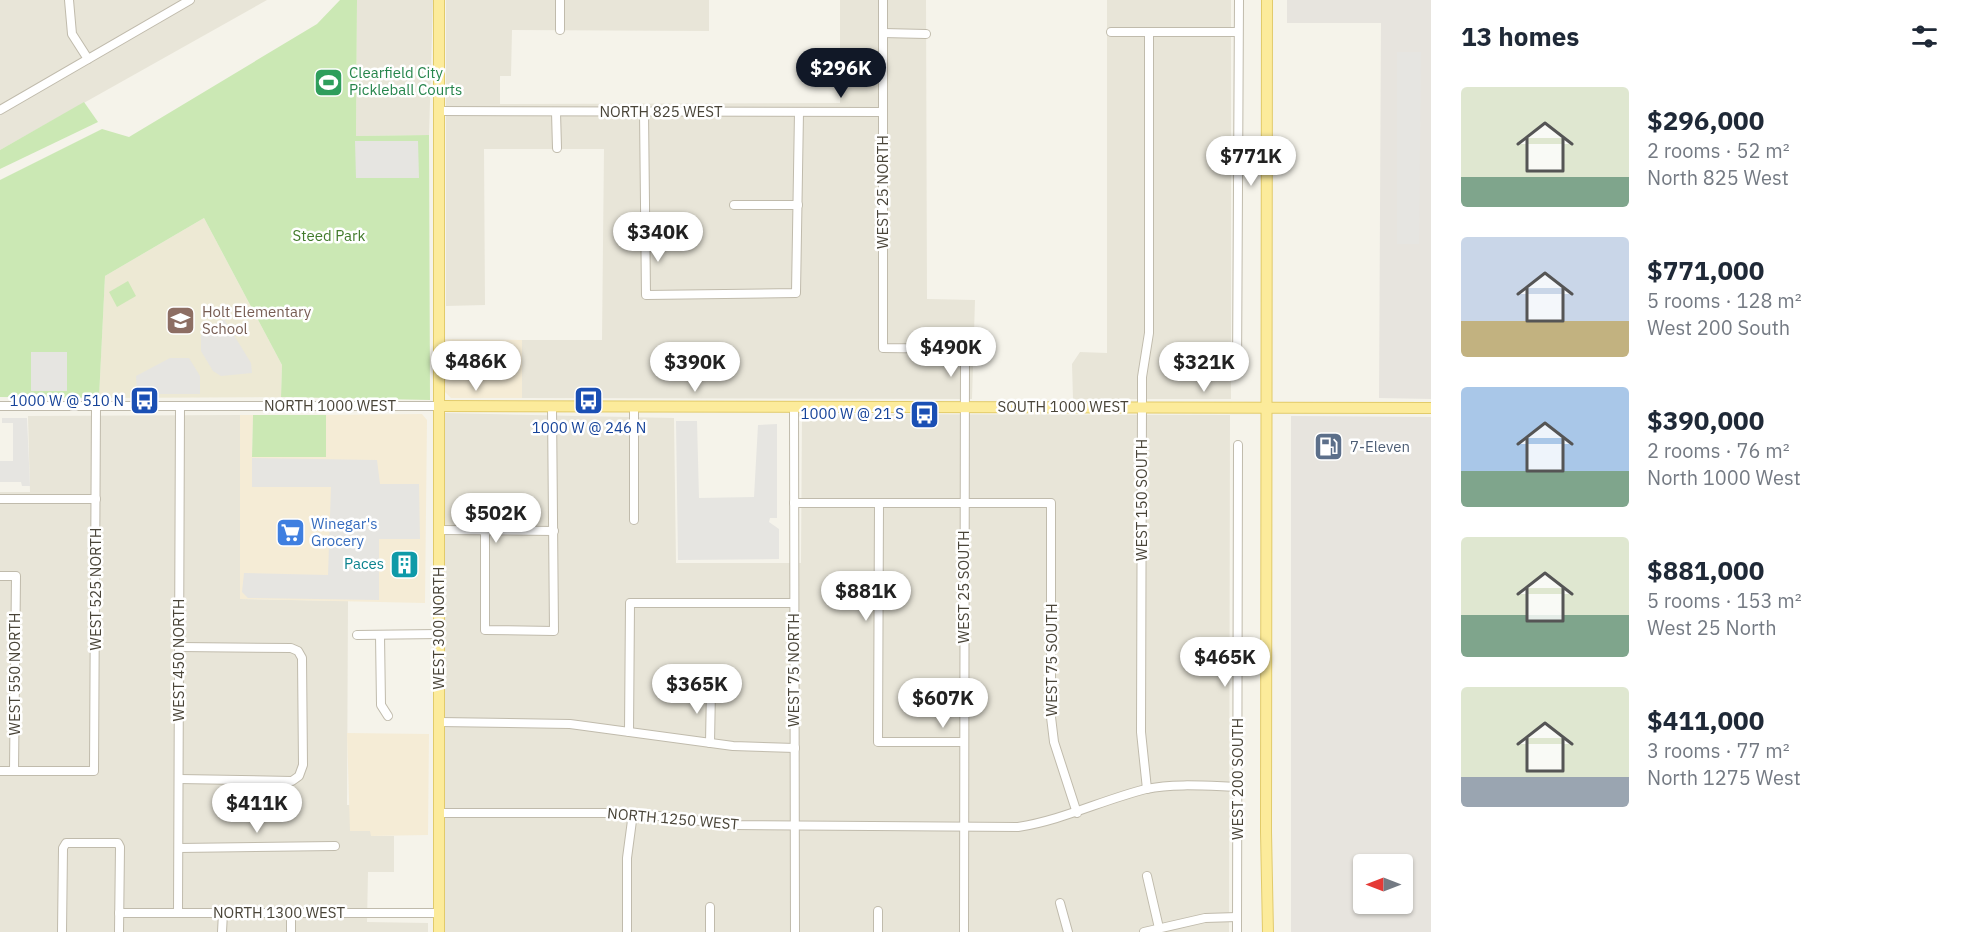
<!DOCTYPE html>
<html lang="en">
<head>
<meta charset="utf-8">
<style>
	:root { --surface:#fff; --page:#f2f2f3; --text:#1f2937; --muted:#747a83; --accent:#111827 }
	body { margin:0; font-family:"IBM Plex Sans",sans-serif; background:var(--page); color:var(--text); height:100vh; display:flex; flex-direction:column; font-size:22px; white-space:nowrap }
	* { box-sizing:border-box; margin:0 }
	p { font-size:20px; color:var(--muted) }
	.icon { flex:none; width:33px; height:33px; fill:none; stroke:currentColor; stroke-width:2; stroke-linecap:round; stroke-linejoin:round }
	.map { position:relative; flex:1; overflow:hidden }
	.drawer { display:flex; flex-direction:column; background:var(--surface); width:540px }
	.drawer>* { flex:none }
	.needle { width:39px; rotate:270deg }
	.fabs { position:absolute; left:1353px; top:854px; display:grid; gap:12px }
	.fabs a { display:grid; place-items:center; width:60px; height:60px; border-radius:6px; background:var(--surface); box-shadow:0 2px 4px #0004; font-size:30px }
	.price { position:absolute; translate:-50% -51px; padding:0 14px; border-radius:21px; background:#fff; color:#222; font-size:20px; line-height:39px; filter:drop-shadow(0 2px 3px #0008) }
	.price::after { content:''; position:absolute; left:50%; top:36px; width:18px; height:14px; margin-left:-9px; background:inherit; clip-path:polygon(0 0,100% 0,50% 100%) }
	.price.on { background:var(--accent); color:#fff }
	ul { padding:0; list-style:none }
	li { display:flex; align-items:center; gap:18px; height:150px; padding:0 30px }
	li span { display:grid; place-items:center; flex:none; width:168px; height:120px; border-radius:6px; color:#555 }
	li>.icon { margin-inline-start:auto }
	span .icon { width:72px; height:72px; fill:#fffc; stroke-width:1 }
	li b { font-size:26px }
	h2 { display:flex; justify-content:space-between; align-items:center; height:72px; padding:0 30px; font-size:26px }
	main { display:flex; flex:1; min-height:0 }
	.map>svg:first-child { display:block }
	.residential { fill:#e8e5d8 }
	.commercial { fill:#f5ecd6 }
	.industrial { fill:#e7e4de; fill-rule:evenodd }
	.education { fill:#ede9d4 }
	.green { fill:#cbe8b4 }
	.parking { fill:#e6e5e1 }
	.lines { fill:none; stroke-linecap:round; stroke-linejoin:round }
	.minor-casing { stroke:#c0bbac; stroke-width:10 }
	.major-casing { stroke:#e2cb6a; stroke-width:12 }
	.minor { stroke:#fff; stroke-width:8 }
	.major { stroke:#fceb9b; stroke-width:10 }
	.labels { text-anchor:middle; stroke-width:5; stroke-linejoin:round; paint-order:stroke }
	.leisure-label { font-size:15px; fill:#27864d; stroke:#fff; text-anchor:start }
	.street-label { font-size:15px; fill:#494438; stroke:#fff }
	.park-label { font-size:15px; fill:#417a2b; stroke:#fff }
	.education-label { font-size:15px; fill:#785e54; stroke:#fff; text-anchor:start }
	.transit-label { font-size:15px; fill:#164399; stroke:#fff; text-anchor:end }
	.service-label { font-size:15px; fill:#4e5e75; stroke:#fff; text-anchor:start }
	.shop-label { font-size:15px; fill:#366cbe; stroke:#fff; text-anchor:start }
	.culture-label { font-size:15px; fill:#0d838f; stroke:#fff; text-anchor:end }
</style>
</head>
<body>
<main>
<div class="map">
<svg width="1431" height="932" viewBox="0 0 1431 932">
	<rect width="100%" height="100%" fill="#f5f3ea"/>
	<g class="residential">
		<path d="M0,0H267L0,150Z"/>
		<path d="M357,0H433L429,135L356,136Z"/>
		<path d="M446,0H709V31L512,30L511,76H500V104L840,103V0H926L927,299L975,300L972,399L522,398V340H602L604,149H484L485,305L446,306Z"/>
		<path d="M1107,0H1231V399H1073L1072,364L1080,352L1107,353Z"/>
		<path d="M445,413L674,418L676,563H801L802,414L1230,415L1229,932H444Z"/>
		<path d="M240,415V599L348,601L347,805H350V830L371,831V836H394V872H368L367,922L428,923V932H0V492H30L28,416Z"/>
	</g>
	<g class="commercial">
		<path d="M445,339L522,340V398H451L445,392Z"/>
		<path d="M422,414L427,420L425,603L240,599V415H253L252,457H326V415Z"/>
		<path d="M347,733L429,734L428,835L371,836L370,831H350Z"/>
	</g>
	<g class="industrial">
		<path d="M1287,0H1431V399L1379,398L1381,23H1287Z"/>
		<path d="M1291,416L1431,417V932H1291ZM1364,864H1402V903H1364Z"/>
	</g>
	<path class="education" d="M204,218L282,365L281,397L99,398L105,276Z"/>
	<g class="green">
		<path d="M340,0H357L356,136L429,135L430,400L281,397L282,365L204,218L105,276L99,398L0,397V180L102,129L129,137L317,24Z"/>
		<path d="M84,102L98,122L0,169V150Z"/>
		<path d="M128,281L136,296L117,307L109,292Z"/>
		<path d="M253,415H326V457H252Z"/>
	</g>
	<g class="parking">
		<path d="M1397,52H1421L1419,244H1397Z"/>
		<path d="M355,141H418L419,178H356Z"/>
		<path d="M224,319L251,363L252,373L221,376L213,371L201,351V336L206,329Z"/>
		<rect x="31" y="352" width="36" height="39"/>
		<path d="M170,358H189L200,376V394H137L136,376Z"/>
		<path d="M2,418H27L30,486H22L21,482H0V461H13V423H2Z"/>
		<path d="M676,421H697L699,498L754,497L758,425L777,424V518H770L769,522L779,529V559L678,560Z"/>
		<path d="M252,458L377,460L380,484H419L420,539H379V600L248,598L242,592L244,573L328,575L331,487H252Z"/>
	</g>
	<g class="lines">
		<defs>
			<g id="minor">
				<path d="M69,0L72,34L88,59"/>
				<path d="M560,0V30"/>
				<path d="M883,0V348L965,349L964,932"/>
				<path d="M1111,32H1238"/>
				<path d="M883,33L926,34"/>
				<path d="M0,110L190,0"/>
				<path d="M439,111L883,112"/>
				<path d="M556,112L557,148"/>
				<path d="M644,112L646,295L796,293L799,112"/>
				<path d="M734,205H798"/>
				<path d="M1237,373L1239,0"/>
				<path d="M0,406H439"/>
				<path d="M794,408L795,932"/>
				<path d="M0,499H96"/>
				<path d="M794,503H1051V717L1054,742L1077,813"/>
				<path d="M879,503L878,742H964"/>
				<path d="M634,520V407"/>
				<path d="M439,530L554,531"/>
				<path d="M485,531V630L554,631L552,407"/>
				<path d="M0,576H16L14,771"/>
				<path d="M357,635L439,634"/>
				<path d="M380,635L381,705L388,716"/>
				<path d="M439,722L570,724L733,746L795,748"/>
				<path d="M629,732L630,603H794"/>
				<path d="M710,743L711,688"/>
				<path d="M0,771H94L96,406"/>
				<path d="M179,779L292,781L299,776L303,765L302,658L298,651L291,648L179,647"/>
				<path d="M1147,789L1141,732L1142,400V377L1149,333V32"/>
				<path d="M438,813H633L734,825L1018,827C1063,820 1102,800 1146,789C1175,783 1208,786 1238,787"/>
				<path d="M179,848L335,846"/>
				<path d="M1147,876L1159,928"/>
				<path d="M1060,903L1068,932"/>
				<path d="M710,907V932"/>
				<path d="M878,911V932"/>
				<path d="M119,913H439"/>
				<path d="M178,913L180,406"/>
				<path d="M62,932L63,848L66,843H118L120,847L119,932"/>
				<path d="M222,932L223,913"/>
				<path d="M291,932V913"/>
				<path d="M627,932V858L633,813"/>
				<path d="M1144,932L1205,918L1237,917"/>
				<path d="M1237,932L1238,445"/>
			</g>
			<g id="major">
				<path d="M1267,0L1266,832L1268,932"/>
				<path d="M439,406L1431,408"/>
				<path d="M439,932V0"/>
			</g>
		</defs>
		<use href="#minor" class="minor-casing"/>
		<use href="#major" class="major-casing"/>
		<use href="#minor" class="minor"/>
		<use href="#major" class="major"/>
	</g>
	<defs>
		<symbol id="stadium-square" viewBox="-11 -11 22 22"><rect x="-9" y="-9" width="18" height="18" rx="4" fill="#2e9e5b" stroke="#fff"/><path d="M0-5a6.5 5 0 1 0 0 10a6.5 5 0 1 0 0-10ZM-3.5-1.8h7v3.6h-7Z" fill="#fff"/></symbol>
		<symbol id="school-square" viewBox="-11 -11 22 22"><rect x="-9" y="-9" width="18" height="18" rx="4" fill="#8d6e63" stroke="#fff"/><path d="M0-5L7-2L0 1L-7-2ZM-4 1L0 2.5L4 1V4Q0 6-4 4Z" fill="#fff"/></symbol>
		<symbol id="bus-square" viewBox="-11 -11 22 22"><rect x="-9" y="-9" width="18" height="18" rx="4" fill="#1a4fb4" stroke="#fff"/><path d="M-5-6H5V4H4V6H2V4H-2V6H-4V4H-5ZM-3.5-4V0h7V-4ZM-3.5 1.2v1.5H-2V1.2ZM2 1.2v1.5H3.5V1.2Z" fill="#fff"/></symbol>
		<symbol id="fuel-square" viewBox="-11 -11 22 22"><rect x="-9" y="-9" width="18" height="18" rx="4" fill="#5c6f8a" stroke="#fff"/><path d="M-5.5-6h7V0h2V4h1.3V-2.5L3-4.5l.8-.8L6-3V5H2.5V1h-1V6h-7ZM-4.2-4.7v3.2H.2V-4.7Z" fill="#fff"/></symbol>
		<symbol id="supermarket-square" viewBox="-11 -11 22 22"><rect x="-9" y="-9" width="18" height="18" rx="4" fill="#3f7fe0" stroke="#fff"/><path d="M-6-5.5h2.5l.6 2H6L4.5 2H-2.5L-4.4-4H-6ZM-1.5 3.2a1.3 1.3 0 1 0 .1 0ZM3 3.2a1.3 1.3 0 1 0 .1 0Z" fill="#fff"/></symbol>
		<symbol id="building-square" viewBox="-11 -11 22 22"><rect x="-9" y="-9" width="18" height="18" rx="4" fill="#0f9aa8" stroke="#fff"/><path d="M-4-6H4V6H1V3H-1V6H-4ZM-2.5-4.3h1.7v1.8h-1.7ZM.8-4.3h1.7v1.8H.8ZM-2.5-1h1.7V.8h-1.7ZM.8-1h1.7V.8H.8Z" fill="#fff"/></symbol>
	</defs>
	<g fill-rule="evenodd">
		<use href="#stadium-square" x="312" y="66" width="33" height="33"/>
		<use href="#school-square" x="164" y="304" width="33" height="33"/>
		<use href="#bus-square" x="128" y="384" width="33" height="33"/>
		<use href="#bus-square" x="572" y="384" width="33" height="33"/>
		<use href="#bus-square" x="908" y="398" width="33" height="33"/>
		<use href="#fuel-square" x="1312" y="430" width="33" height="33"/>
		<use href="#supermarket-square" x="274" y="516" width="33" height="33"/>
		<use href="#building-square" x="388" y="548" width="33" height="33"/>
	</g>
	<g class="labels">
		<g class="leisure-label">
			<text x="349" y="78">Clearfield City<tspan x="349" dy="17">Pickleball Courts</tspan></text>
		</g>
		<g class="street-label">
			<text x="661" y="117">NORTH 825 WEST</text>
			<text transform="translate(883 192) rotate(-90)" y="5">WEST 25 NORTH</text>
			<text x="330" y="411">NORTH 1000 WEST</text>
			<text x="1063" y="412">SOUTH 1000 WEST</text>
			<text transform="translate(1142 500) rotate(-90)" y="5">WEST 150 SOUTH</text>
			<text transform="translate(964 587) rotate(-90)" y="5">WEST 25 SOUTH</text>
			<text transform="translate(96 589) rotate(-90)" y="5">WEST 525 NORTH</text>
			<text transform="translate(439 628) rotate(-90)" y="5">WEST 300 NORTH</text>
			<text transform="translate(179 660) rotate(-90)" y="5">WEST 450 NORTH</text>
			<text transform="translate(1052 660) rotate(-90)" y="5">WEST 75 SOUTH</text>
			<text transform="translate(794 670) rotate(-90)" y="5">WEST 75 NORTH</text>
			<text transform="translate(15 674) rotate(-90)" y="5">WEST 550 NORTH</text>
			<text transform="translate(1238 779) rotate(-90)" y="5">WEST 200 SOUTH</text>
			<text transform="translate(673 819) rotate(5)" y="5">NORTH 1250 WEST</text>
			<text x="279" y="918">NORTH 1300 WEST</text>
		</g>
		<g class="park-label">
			<text x="329" y="241">Steed Park</text>
		</g>
		<g class="education-label">
			<text x="202" y="317">Holt Elementary<tspan x="202" dy="17">School</tspan></text>
		</g>
		<g class="transit-label">
			<text x="124" y="406">1000 W @ 510 N</text>
			<text x="904" y="419">1000 W @ 21 S</text>
			<text x="589" y="433" text-anchor="middle">1000 W @ 246 N</text>
		</g>
		<g class="service-label">
			<text x="1350" y="452">7-Eleven</text>
		</g>
		<g class="shop-label">
			<text x="311" y="529">Winegar's<tspan x="311" dy="17">Grocery</tspan></text>
		</g>
		<g class="culture-label">
			<text x="384" y="569">Paces</text>
		</g>
	</g>
</svg>
<div class="fabs">
<a><svg class="needle" viewBox="-14 -14 28 28"><path d="M0-13l5 13h-10z" fill="#e53935"/><path d="M0 13l5-13h-10z" fill="#747a83"/></svg></a>
</div>
<b class="price on" style="left:841px;top:99px">$296K</b>
<b class="price" style="left:1251px;top:187px">$771K</b>
<b class="price" style="left:658px;top:263px">$340K</b>
<b class="price" style="left:951px;top:378px">$490K</b>
<b class="price" style="left:476px;top:392px">$486K</b>
<b class="price" style="left:695px;top:393px">$390K</b>
<b class="price" style="left:1204px;top:393px">$321K</b>
<b class="price" style="left:496px;top:544px">$502K</b>
<b class="price" style="left:866px;top:622px">$881K</b>
<b class="price" style="left:1225px;top:688px">$465K</b>
<b class="price" style="left:697px;top:715px">$365K</b>
<b class="price" style="left:943px;top:729px">$607K</b>
<b class="price" style="left:257px;top:834px">$411K</b>
</div>
<section class="drawer">
<h2>13 homes<svg class="icon" aria-label="filters" viewBox="0 0 24 24"><path d="M4 7h16M4 17h16"/><circle cx="9" cy="7" r="2"/><circle cx="15" cy="17" r="2"/></svg></h2>
<ul>
<li><span style="background:linear-gradient(#dfe7d0 75%,#7fa58c 0)"><svg class="icon" aria-label="home" viewBox="0 0 24 24"><path d="M3 11l9-7 9 7M6 9v11h12V9"/></svg></span><div><b>$296,000</b><p>2 rooms · 52 m²</p><p>North 825 West</p></div></li>
<li><span style="background:linear-gradient(#c9d6e8 70%,#c2b280 0)"><svg class="icon" aria-label="home" viewBox="0 0 24 24"><path d="M3 11l9-7 9 7M6 9v11h12V9"/></svg></span><div><b>$771,000</b><p>5 rooms · 128 m²</p><p>West 200 South</p></div></li>
<li><span style="background:linear-gradient(#a9c7e8 70%,#7fa58c 0)"><svg class="icon" aria-label="home" viewBox="0 0 24 24"><path d="M3 11l9-7 9 7M6 9v11h12V9"/></svg></span><div><b>$390,000</b><p>2 rooms · 76 m²</p><p>North 1000 West</p></div></li>
<li><span style="background:linear-gradient(#dfe7d0 65%,#7fa58c 0)"><svg class="icon" aria-label="home" viewBox="0 0 24 24"><path d="M3 11l9-7 9 7M6 9v11h12V9"/></svg></span><div><b>$881,000</b><p>5 rooms · 153 m²</p><p>West 25 North</p></div></li>
<li><span style="background:linear-gradient(#dfe7d0 75%,#9aa5b1 0)"><svg class="icon" aria-label="home" viewBox="0 0 24 24"><path d="M3 11l9-7 9 7M6 9v11h12V9"/></svg></span><div><b>$411,000</b><p>3 rooms · 77 m²</p><p>North 1275 West</p></div></li>
</ul>
</section>
</main>
</body>
</html>
